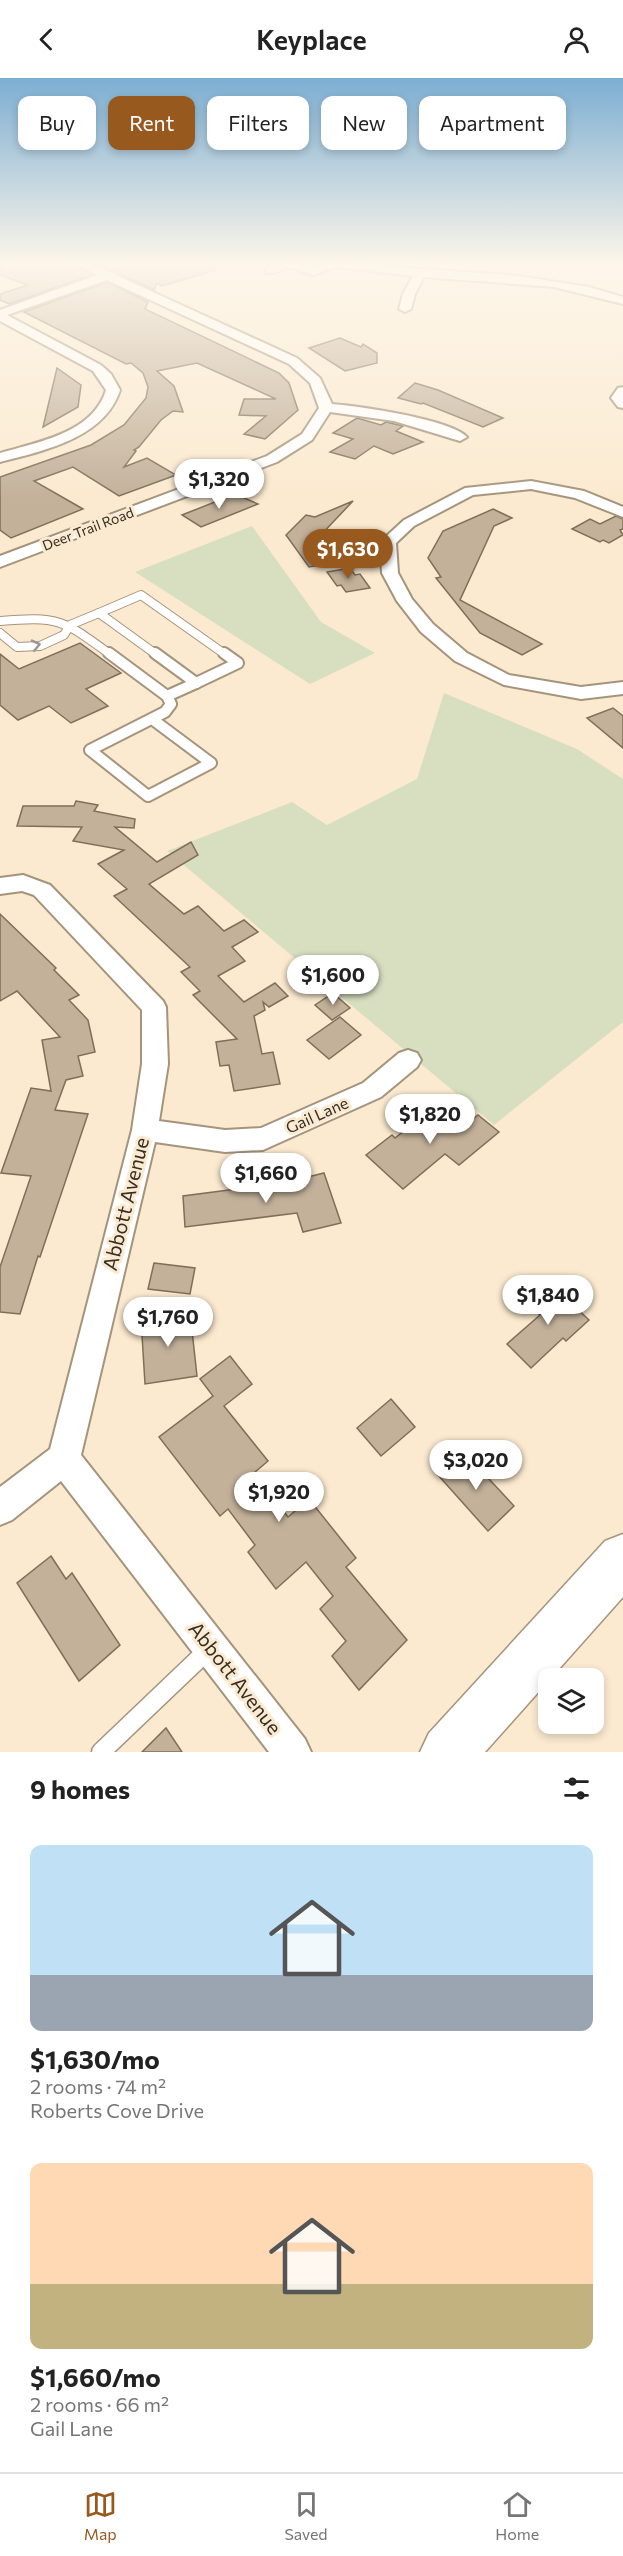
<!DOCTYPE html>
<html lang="en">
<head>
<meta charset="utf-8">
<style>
	:root { --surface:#fff; --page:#f2f2f2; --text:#222; --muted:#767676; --line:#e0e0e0; --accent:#97591e }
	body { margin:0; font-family:Commissioner,sans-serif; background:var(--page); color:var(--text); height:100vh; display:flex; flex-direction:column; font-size:22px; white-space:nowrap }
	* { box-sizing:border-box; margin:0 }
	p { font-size:20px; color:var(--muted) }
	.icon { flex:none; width:33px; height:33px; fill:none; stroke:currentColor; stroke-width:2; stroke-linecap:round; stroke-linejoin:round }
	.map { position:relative; height:1674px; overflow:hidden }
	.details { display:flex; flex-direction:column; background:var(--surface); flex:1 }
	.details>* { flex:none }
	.banner { position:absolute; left:18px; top:18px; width:588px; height:54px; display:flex; gap:12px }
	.buttons { position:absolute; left:538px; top:1590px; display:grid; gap:12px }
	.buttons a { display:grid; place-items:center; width:66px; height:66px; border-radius:12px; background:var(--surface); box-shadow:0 3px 9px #0003; font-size:30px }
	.price { position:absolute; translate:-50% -51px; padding:0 14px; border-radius:21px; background:#fff; color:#222; font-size:20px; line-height:39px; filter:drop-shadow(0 2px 3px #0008) }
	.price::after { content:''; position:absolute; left:50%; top:36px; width:18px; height:14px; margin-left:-9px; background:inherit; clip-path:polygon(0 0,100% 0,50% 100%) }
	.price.selected { background:var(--accent); color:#fff }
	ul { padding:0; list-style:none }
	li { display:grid; align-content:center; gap:12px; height:318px; padding:0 30px }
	li span { display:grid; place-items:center; height:186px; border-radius:12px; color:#555 }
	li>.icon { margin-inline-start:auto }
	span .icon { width:108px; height:108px; fill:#fffc; stroke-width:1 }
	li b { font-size:26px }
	h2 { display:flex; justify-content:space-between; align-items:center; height:72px; padding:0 30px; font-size:26px }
	.pill { padding:0 21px; border-radius:12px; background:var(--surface); box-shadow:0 3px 9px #0003; font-size:21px; line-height:54px }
	.pill.selected { background:var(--accent); color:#fff }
	header { display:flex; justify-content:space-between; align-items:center; height:78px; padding:0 30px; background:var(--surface); font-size:27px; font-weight:600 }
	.dock { display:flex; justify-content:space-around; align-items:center; height:84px; border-top:2px solid var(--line); background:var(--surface); font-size:16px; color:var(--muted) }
	.dock a { display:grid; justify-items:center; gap:3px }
	.dock .selected { color:var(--accent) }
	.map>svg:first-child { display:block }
	.green { fill:#d8dfc0 }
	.building { fill:#c3b19a; stroke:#7f6f59; stroke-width:1.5 }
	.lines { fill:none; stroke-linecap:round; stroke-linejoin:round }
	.service-far2-casing { stroke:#a4947c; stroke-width:10 }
	.service-far1-casing { stroke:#a4947c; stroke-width:14 }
	.service-casing { stroke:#a4947c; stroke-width:21 }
	.minor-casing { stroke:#a4947c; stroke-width:4 }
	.secondary-casing { stroke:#a4947c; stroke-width:3 }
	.service-far2 { stroke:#fff; stroke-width:8 }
	.service-far1 { stroke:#fff; stroke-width:10 }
	.service { stroke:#fff; stroke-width:18 }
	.minor { fill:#fff; fill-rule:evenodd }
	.secondary { fill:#fff; fill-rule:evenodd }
	.oneway { stroke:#9a9692 }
	.labels { text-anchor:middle; stroke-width:6; stroke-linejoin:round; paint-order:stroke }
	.far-street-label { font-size:14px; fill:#342e24; stroke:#fbead0 }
	.street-label { font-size:16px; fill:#342e24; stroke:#fbead0 }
	.near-street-label { font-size:20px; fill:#342e24; stroke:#fbead0 }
</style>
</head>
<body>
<header><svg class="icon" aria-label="back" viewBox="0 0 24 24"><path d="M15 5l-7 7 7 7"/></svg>Keyplace<svg class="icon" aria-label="person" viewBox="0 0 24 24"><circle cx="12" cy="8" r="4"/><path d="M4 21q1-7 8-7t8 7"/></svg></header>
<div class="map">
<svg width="623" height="1674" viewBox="0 0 623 1674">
	<rect width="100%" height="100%" fill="#fbead0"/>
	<g class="green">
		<path d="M252,448L321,544L375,575L310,606L135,494Z"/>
		<path d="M444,615L577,671L623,701V944L494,1047L167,773L292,724L327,747L417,701Z"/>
	</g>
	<g class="building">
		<path d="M0,187H77L92,197L9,226L0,222V216L28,207L0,197Z"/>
		<path d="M100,187H215L216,192L162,208L157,205L154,212Z"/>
		<path d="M107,204L148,224L145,231L279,295L289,305L298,332L265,361L244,356L266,338L239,337L244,321H276L197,285L157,293L174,308L183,334L173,333L161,342L139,369L134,372L136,373L124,389L147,380L176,397L119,418L73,389L34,403L83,431L11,460L0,452V399L91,367L124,347L146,320L148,309L143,295L131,285L126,286L24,234Z"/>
		<path d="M340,260L361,269L363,266L377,275V285L345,293L309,270Z"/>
		<path d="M57,290L81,307L78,329L43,349Z"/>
		<path d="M415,305L438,312L503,340L483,349L423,325L421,326L398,320Z"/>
		<path d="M357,340L381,347L386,344L403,348L396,353L423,364L393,376L374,368L355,381L330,374L353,361L333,355Z"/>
		<path d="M235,416L258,426L201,449L182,437Z"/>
		<path d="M353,423L317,461L335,484L309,489L286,457L306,437L315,439Z"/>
		<path d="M493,431L512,440L494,448L460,522L542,566L522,577L480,555L436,500L441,499L428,480L443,453Z"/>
		<path d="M616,438L623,441V451L620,452L623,457L609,465L603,462L600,464L572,451L590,441L600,446Z"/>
		<path d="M350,490L355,497L360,496L370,510L346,514L341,507L337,508L327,494Z"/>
		<path d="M80,565L121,595L86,611L108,628L71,645L49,628L18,642L0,627V576L19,591Z"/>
		<path d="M613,630L623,638V670L587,640Z"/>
		<path d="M76,723L98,727L94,733L135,741L134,750L115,749L157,784L191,764L198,777L149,806L184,836L198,828L224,853L244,842L258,854L232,869L245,883L218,898L244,924L275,905L288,918L269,929L263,924L265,932L254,938L262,976L273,974L280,1006L234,1013L229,987L220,988L216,964L237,961L193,917L200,913L181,894L190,889L114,818L127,811L98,786L124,772L73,763L82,749L17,748L23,728H74Z"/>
		<path d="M0,836L56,890L54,892L79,917L69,922L88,942L95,974L78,978L83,998L66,1002L55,1032L88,1036L40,1179L38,1178L20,1236L0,1234V1189L31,1098L1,1095L31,1010L51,1013L42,962L60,959L17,913L0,923Z"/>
		<path d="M333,915L350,930L332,942L315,927Z"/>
		<path d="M340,939L361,957L329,981L307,962Z"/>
		<path d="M435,1028L462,1050L478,1037L499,1054L459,1087L445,1076L403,1111L366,1077L392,1057L395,1060Z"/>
		<path d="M324,1095L341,1145L303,1154L297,1135L185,1149L183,1118L284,1105Z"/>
		<path d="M154,1185L195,1190L190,1216L148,1211Z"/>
		<path d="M551,1206L589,1242L566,1263L563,1260L531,1290L507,1266L540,1237L529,1226Z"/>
		<path d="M190,1234L197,1298L145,1306L141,1241Z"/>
		<path d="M230,1278L252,1306L224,1328L268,1383L254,1395L288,1439L309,1421L356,1480L346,1489L407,1562L359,1612L332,1578L346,1563L320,1531L333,1518L306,1484L276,1511L248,1474L255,1467L228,1431L220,1438L159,1359L213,1318L200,1301Z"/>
		<path d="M391,1321L415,1349L381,1378L357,1350Z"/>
		<path d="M464,1374L514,1428L488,1453L438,1397Z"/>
		<path d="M51,1478L66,1501L72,1495L120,1567L79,1603L17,1505Z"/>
		<path d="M166,1650L182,1674H142Z"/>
	</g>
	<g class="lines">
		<defs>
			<g id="service-far2">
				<path d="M0,543C60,538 63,542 111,577"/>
				<path d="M0,555L17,569L40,568L64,557L70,547L99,535"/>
				<path d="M157,577L99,535L141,517L226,577"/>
			</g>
			<g id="service-far1">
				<path d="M109,575L167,618L171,626L165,634L90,672L148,718L211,685L152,641"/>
				<path d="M155,575L196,605"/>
				<path d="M196,605L238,585L224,575"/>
				<path d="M167,618L196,605"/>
			</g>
			<path id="service" d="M101,1674L209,1571"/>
			<g id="minor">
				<path d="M79,187H94L297,280L320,300L332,326C358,328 450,341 467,359L460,363L394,343L330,334L312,362L277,384L0,489V478L267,378L302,356L319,330L310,305L289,286L107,202L7,237L101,287L111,296L120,312C105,360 43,373 0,384V375C38,364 93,355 106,312L93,293L0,243V232L97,197Z"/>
				<path d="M275,187H305L313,190L321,187H368L519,198L589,209L623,219V226L554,209L424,199L415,216L411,231L405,234L399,231L403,216L413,198L336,189L313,197L290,189L274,195H266V191Z"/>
				<path d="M623,309V330L618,329L611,320L618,310Z"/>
				<path d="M531,403L584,413L623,429V439L575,420L531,411L473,417L414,448L396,465L398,495L412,521L433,546L467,575L509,597L581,609L623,604V616L581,621L504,607L455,583L421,554L397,523L382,495L380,464L404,442L465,410Z"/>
				<path d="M23,797L50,807L163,923L166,929L168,986L159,1043L225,1052L261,1050L363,1005L399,975L408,972L417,975L421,982L417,989L381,1019L263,1072L225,1074L155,1064L81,1377L305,1661L311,1674H269L61,1403L12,1442L0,1447V1409L50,1371L132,1052L142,986V932L34,817L22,813L0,816V800Z"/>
			</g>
			<path id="secondary" d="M623,1456V1519L485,1674H420L429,1655L605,1463Z"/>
		</defs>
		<use href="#service-far2" class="service-far2-casing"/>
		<use href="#service-far1" class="service-far1-casing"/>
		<use href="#service" class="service-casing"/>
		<use href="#minor" class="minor-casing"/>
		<use href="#secondary" class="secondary-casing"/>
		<use href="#service-far2" class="service-far2"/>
		<use href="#service-far1" class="service-far1"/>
		<use href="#service" class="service"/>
		<use href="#minor" class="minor"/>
		<use href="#secondary" class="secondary"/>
	</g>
	<defs><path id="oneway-chevron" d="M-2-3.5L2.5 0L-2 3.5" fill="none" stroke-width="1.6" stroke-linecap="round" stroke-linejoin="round" transform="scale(1.5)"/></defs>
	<use class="oneway" href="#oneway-chevron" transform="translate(36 567) rotate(-13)"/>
	<linearGradient id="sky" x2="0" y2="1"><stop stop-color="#7caed2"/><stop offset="0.44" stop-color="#fdf6ea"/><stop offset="1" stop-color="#fdf6ea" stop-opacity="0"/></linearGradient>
	<rect width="623" height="422" fill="url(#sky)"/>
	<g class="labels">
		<g class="far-street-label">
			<text transform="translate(88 451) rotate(-21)" y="5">Deer Trail Road</text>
		</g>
		<g class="street-label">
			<text transform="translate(317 1037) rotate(-24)" y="6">Gail Lane</text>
		</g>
		<g class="near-street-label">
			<text transform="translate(126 1126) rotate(-76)" y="7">Abbott Avenue</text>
			<text transform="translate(235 1600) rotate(52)" y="7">Abbott Avenue</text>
		</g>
	</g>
</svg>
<div class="buttons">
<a><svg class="icon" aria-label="layers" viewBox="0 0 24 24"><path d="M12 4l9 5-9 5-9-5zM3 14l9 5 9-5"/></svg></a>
</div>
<b class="price" style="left:219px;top:432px">$1,320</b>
<b class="price selected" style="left:348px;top:502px">$1,630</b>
<b class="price" style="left:333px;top:928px">$1,600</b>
<b class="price" style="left:430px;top:1067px">$1,820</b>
<b class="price" style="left:266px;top:1126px">$1,660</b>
<b class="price" style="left:548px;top:1248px">$1,840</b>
<b class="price" style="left:168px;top:1270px">$1,760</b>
<b class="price" style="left:476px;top:1413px">$3,020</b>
<b class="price" style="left:279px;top:1445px">$1,920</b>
<div class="banner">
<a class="pill">Buy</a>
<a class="pill selected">Rent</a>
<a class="pill">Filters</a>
<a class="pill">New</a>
<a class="pill">Apartment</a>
</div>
</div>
<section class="details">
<h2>9 homes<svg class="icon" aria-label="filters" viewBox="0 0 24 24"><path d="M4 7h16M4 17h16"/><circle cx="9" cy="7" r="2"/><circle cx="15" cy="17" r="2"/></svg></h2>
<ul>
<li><span style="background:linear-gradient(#bfe0f5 70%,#9aa5b1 0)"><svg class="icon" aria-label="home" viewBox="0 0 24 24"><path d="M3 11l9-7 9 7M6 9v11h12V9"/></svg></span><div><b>$1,630/mo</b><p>2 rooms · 74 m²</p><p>Roberts Cove Drive</p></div></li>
<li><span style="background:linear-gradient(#ffd9b3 65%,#c2b280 0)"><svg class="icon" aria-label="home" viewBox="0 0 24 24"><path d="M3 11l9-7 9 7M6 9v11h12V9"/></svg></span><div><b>$1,660/mo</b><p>2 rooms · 66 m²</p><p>Gail Lane</p></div></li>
</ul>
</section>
<nav class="dock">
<a class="selected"><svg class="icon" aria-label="map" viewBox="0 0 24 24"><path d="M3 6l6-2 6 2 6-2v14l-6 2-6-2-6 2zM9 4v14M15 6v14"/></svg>Map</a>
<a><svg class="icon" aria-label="saved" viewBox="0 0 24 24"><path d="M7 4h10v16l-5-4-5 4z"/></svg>Saved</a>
<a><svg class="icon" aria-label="home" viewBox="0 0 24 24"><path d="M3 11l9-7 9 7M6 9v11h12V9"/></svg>Home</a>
</nav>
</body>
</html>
